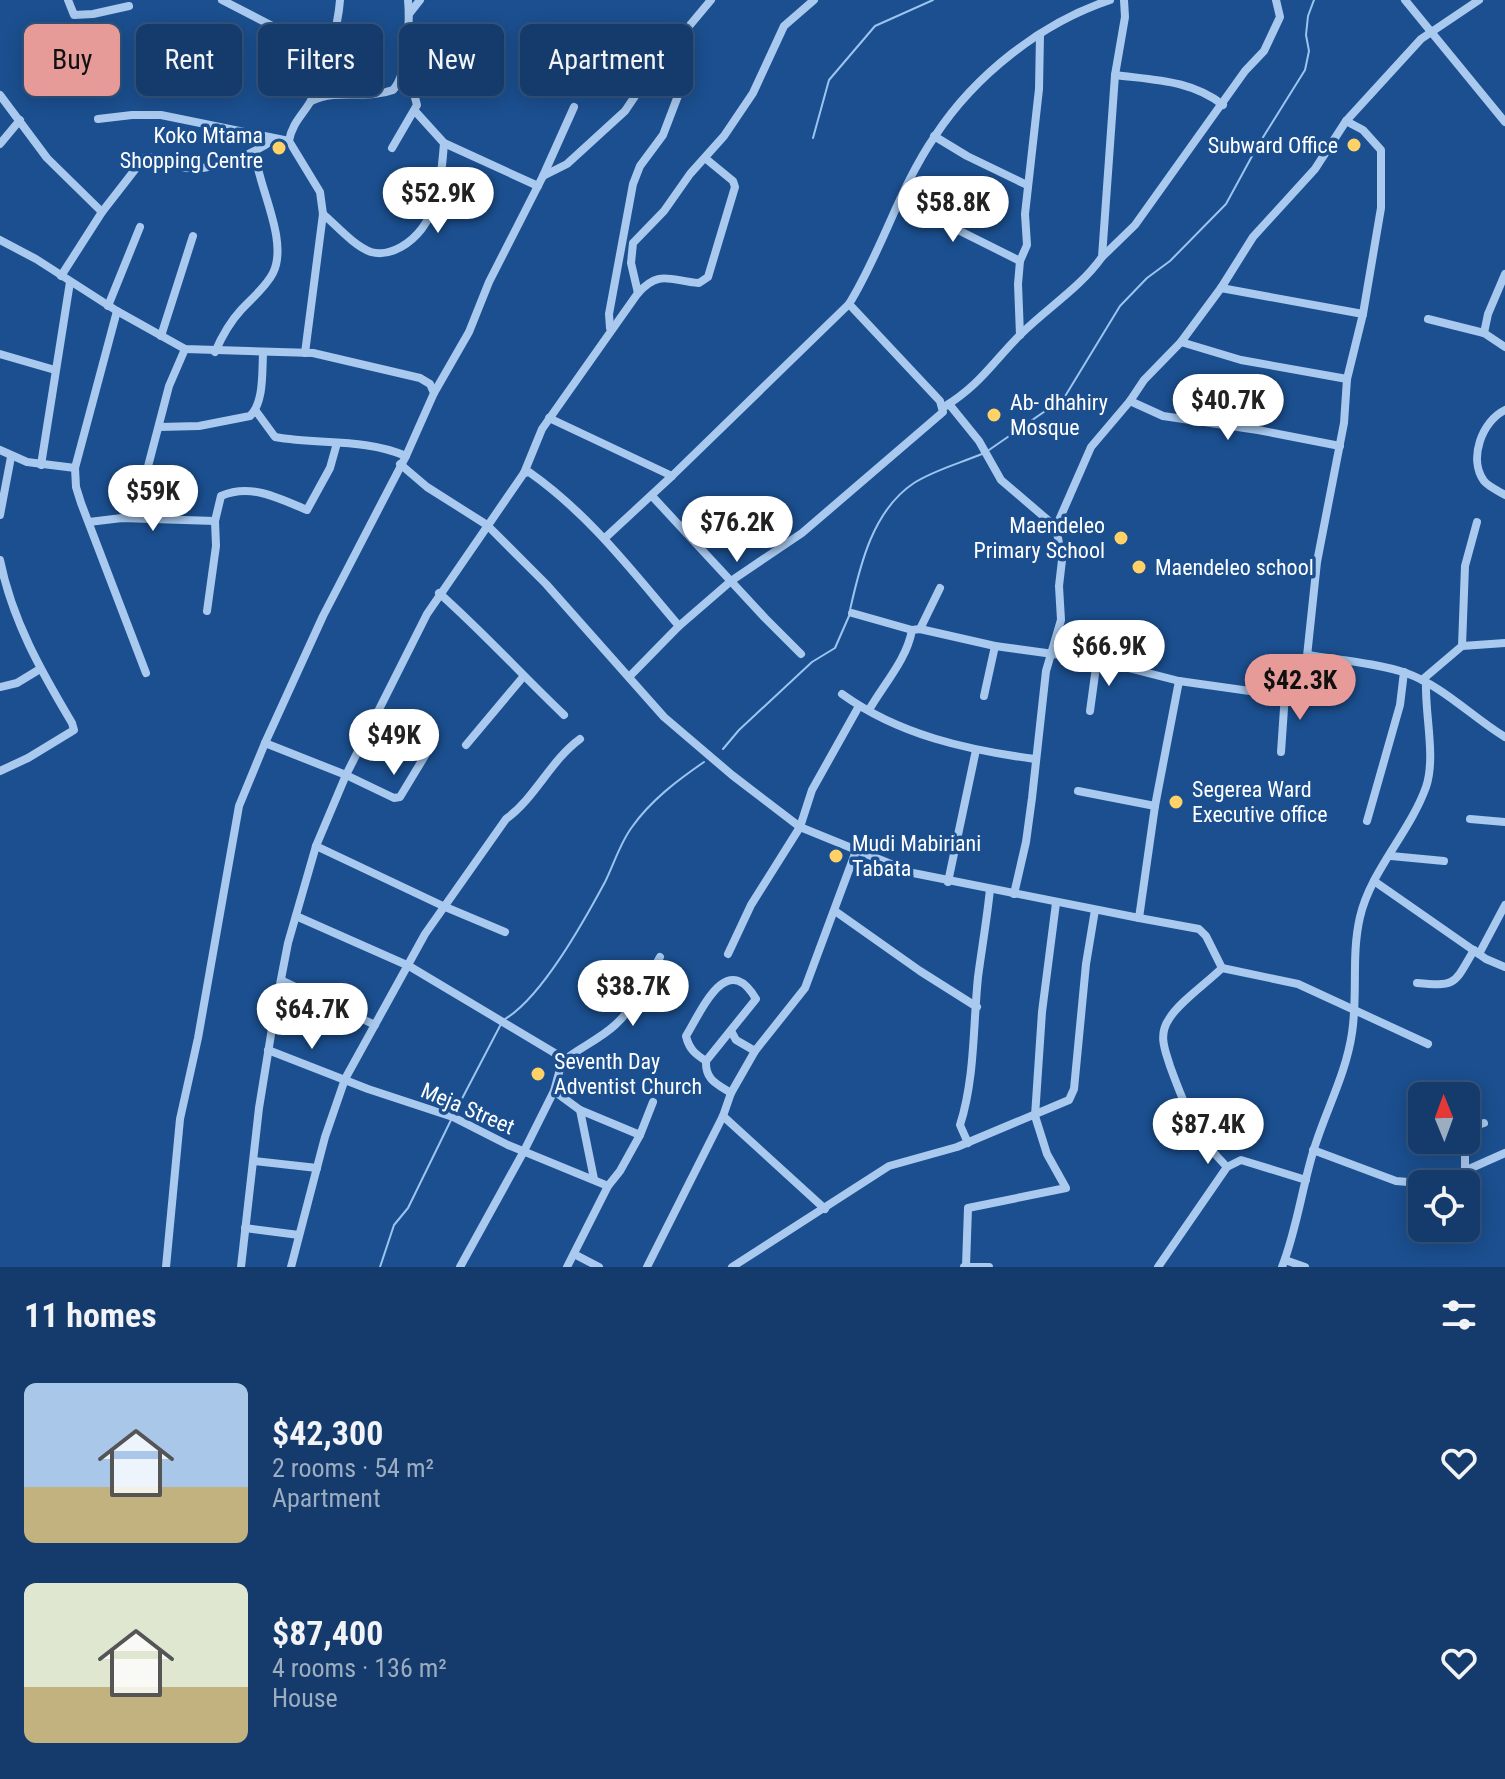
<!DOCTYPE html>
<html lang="en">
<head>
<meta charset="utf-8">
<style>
	:root { --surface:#143b6b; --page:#1d4271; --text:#f1f3f6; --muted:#9dadc1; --line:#33557e; --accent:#e69b98 }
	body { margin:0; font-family:"Roboto Condensed",sans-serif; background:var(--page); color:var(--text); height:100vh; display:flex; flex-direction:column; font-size:30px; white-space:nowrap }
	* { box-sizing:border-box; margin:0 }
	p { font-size:26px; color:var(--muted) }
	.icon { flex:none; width:44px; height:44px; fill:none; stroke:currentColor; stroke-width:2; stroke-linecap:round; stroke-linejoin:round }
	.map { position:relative; height:1267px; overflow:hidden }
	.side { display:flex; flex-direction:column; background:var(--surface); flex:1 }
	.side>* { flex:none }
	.banner { position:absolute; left:24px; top:24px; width:800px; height:72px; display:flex; gap:16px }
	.needle { width:52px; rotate:359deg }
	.controls { position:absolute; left:1408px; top:1082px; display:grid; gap:16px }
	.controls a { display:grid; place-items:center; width:72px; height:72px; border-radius:12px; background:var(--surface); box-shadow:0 4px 20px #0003,0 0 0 2px var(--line); font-size:40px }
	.price { position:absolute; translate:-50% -68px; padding:0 18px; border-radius:28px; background:#fff; color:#222; font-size:26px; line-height:52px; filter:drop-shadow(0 2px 4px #0008) }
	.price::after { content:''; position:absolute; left:50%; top:48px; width:24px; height:18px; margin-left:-12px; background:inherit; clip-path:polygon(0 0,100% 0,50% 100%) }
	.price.on { background:var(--accent); color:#111 }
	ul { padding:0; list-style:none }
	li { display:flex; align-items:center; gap:24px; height:200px; padding:0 24px }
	li span { display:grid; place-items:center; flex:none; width:224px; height:160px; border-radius:12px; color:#555 }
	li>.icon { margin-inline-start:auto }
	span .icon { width:96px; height:96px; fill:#fffc; stroke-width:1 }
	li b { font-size:34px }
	h2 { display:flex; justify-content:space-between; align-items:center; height:96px; padding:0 24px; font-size:34px }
	.chip { padding:0 28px; border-radius:12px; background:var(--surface); box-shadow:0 4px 20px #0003,0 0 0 2px var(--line); font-size:28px; line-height:72px }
	.chip.on { background:var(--accent); color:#111 }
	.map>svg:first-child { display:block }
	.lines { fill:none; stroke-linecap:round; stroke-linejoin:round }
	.stream { stroke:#9cc4f0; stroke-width:2 }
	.minor { stroke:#a9c9ee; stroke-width:8 }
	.poi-dot { fill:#ffd166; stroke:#1b4f8f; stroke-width:3 }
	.labels { text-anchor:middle; stroke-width:7; stroke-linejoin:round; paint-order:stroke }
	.poi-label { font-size:22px; fill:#fff; stroke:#1b4f8f; text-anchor:start }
	.street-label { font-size:22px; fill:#fff; stroke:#1b4f8f }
</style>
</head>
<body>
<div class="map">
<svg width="1505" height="1267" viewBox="0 0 1505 1267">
	<rect width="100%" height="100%" fill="#1b4f8f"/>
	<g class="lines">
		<g class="stream">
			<path d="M813,138L829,80L875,26L933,0"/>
			<path d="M989,450L1064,398L1120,306L1147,278L1170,261L1226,204L1257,147L1305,70L1309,51L1306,35L1308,16L1314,0"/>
			<path d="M850,610C860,565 873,510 914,483C934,470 961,463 984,453"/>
			<path d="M723,749L739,730L812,662L835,648L849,616"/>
			<path d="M505,1019C542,997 584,921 605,882C614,864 620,843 632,827C651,800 678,780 704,762"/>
			<path d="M454,1114L501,1024"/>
			<path d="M380,1267L394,1225L408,1208L451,1120"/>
		</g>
		<g class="minor">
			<path d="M68,0L74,15L93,14L129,6"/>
			<path d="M222,0L286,33L319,80"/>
			<path d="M1405,0L1505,122"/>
			<path d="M409,14L420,0"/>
			<path d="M1115,75C1154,80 1191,80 1223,105"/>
			<path d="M0,95L47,158L102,212"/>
			<path d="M311,101C339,88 366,100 393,90C408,74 410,22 408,0"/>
			<path d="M98,119L132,115H161L289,141"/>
			<path d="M934,136L967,156L1027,185"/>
			<path d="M444,143L538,186"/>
			<path d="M0,144L20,120"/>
			<path d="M392,148L417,105L413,90L403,77"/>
			<path d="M543,176L567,164L625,111L654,68L711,0"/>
			<path d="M900,201L1020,261"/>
			<path d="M323,214C337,226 354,246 371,252C381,255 392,252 401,247C438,226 441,181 444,143L415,111"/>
			<path d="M0,240L36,259L117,311L185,349L313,353L420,378L430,384L434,393L406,456L323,616L265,743L239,806L198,1038L180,1119L166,1267"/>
			<path d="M1102,257L1135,225L1245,71L1264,51L1280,17L1276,0"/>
			<path d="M61,276L102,212L144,158C160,154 170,166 186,168C216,171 251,155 275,139"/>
			<path d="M1221,288L1363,314"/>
			<path d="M638,293L631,263L633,243L664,211L690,174L724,136L753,93L784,26L814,0"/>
			<path d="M108,306L140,227"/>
			<path d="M117,311L75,468L76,487L81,503L146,673"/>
			<path d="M1428,319L1484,333L1505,347"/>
			<path d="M610,328L609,314L633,184L640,166L663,135L684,80V73L672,47"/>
			<path d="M1484,333L1488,314L1505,274"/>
			<path d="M1020,335L1018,284L1020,261L1027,245L1025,214L1039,89L1040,35"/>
			<path d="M161,336L193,236"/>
			<path d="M1181,342L1241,360L1347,379"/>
			<path d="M215,352C222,336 229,323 241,310C251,299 266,287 273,273C289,241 258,186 255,153"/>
			<path d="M305,353L323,214L320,192L289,141C292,122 305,113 313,97C325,70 338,29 340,0"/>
			<path d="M0,354L55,370"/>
			<path d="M434,393L469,332L489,282L543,176L574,107"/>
			<path d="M1130,401L1163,416L1258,430L1340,446"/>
			<path d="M949,404L979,441L1001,480L1056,527"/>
			<path d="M944,407C980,385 992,363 1020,335C1047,308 1080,288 1102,257L1115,75L1125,17L1124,0"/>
			<path d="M1505,410C1482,421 1468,459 1484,481C1489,487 1499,491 1505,495"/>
			<path d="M256,411L275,437C319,445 364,438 406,456"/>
			<path d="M549,418L672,476"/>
			<path d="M159,427L199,426L250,416C264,403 262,372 263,354"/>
			<path d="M0,450L27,462L75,468"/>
			<path d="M400,464L427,487L487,525L546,584L664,717L732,775L800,827L913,873L1139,918L1155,806L1179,681"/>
			<path d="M41,465L70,282"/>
			<path d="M524,473L542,429L638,293C660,269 670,281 699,283L708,277L735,187L733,181L705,158"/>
			<path d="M652,496L765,618L801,654"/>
			<path d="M0,515L11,457"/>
			<path d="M142,518L146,474L169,386L185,349"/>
			<path d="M89,522L122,518L215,521"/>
			<path d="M605,538L672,476L849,304C882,251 899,188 935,136C975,75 1041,23 1110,0"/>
			<path d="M0,560C12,620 41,671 72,723L74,730L28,758L0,771"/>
			<path d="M439,593C483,632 522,675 564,715"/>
			<path d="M207,611L216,546L215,521L221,496C251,483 278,498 307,510L330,468L337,443"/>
			<path d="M852,613L912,630"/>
			<path d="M920,629L940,588"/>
			<path d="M1462,646L1465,566L1477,522"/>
			<path d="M1308,655C1338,660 1377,663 1406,673C1443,686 1472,717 1505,737"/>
			<path d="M629,677L679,626L731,581L802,533L943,412L940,401L849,304"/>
			<path d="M1422,680L1462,646L1505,643"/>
			<path d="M0,687L17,683L40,669"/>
			<path d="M842,694C899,735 967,750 1035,759"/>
			<path d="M984,696L995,646"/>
			<path d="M869,710C884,684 907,659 912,630L920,629L995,646L1097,660L1179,681L1271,694L1295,691L1305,675L1317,562L1344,423L1347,379L1363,314L1381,208V150L1363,130L1346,121"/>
			<path d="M1090,711L1097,660"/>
			<path d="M265,743L346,775L394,798L400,797L432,744"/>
			<path d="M466,745L523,677"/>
			<path d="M1281,752L1285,694"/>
			<path d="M1078,791L1155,806"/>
			<path d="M1470,819L1505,822"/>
			<path d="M1367,821L1400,705L1404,672"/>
			<path d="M316,846L443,906L505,932"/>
			<path d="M1391,856L1444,861"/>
			<path d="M1374,881L1486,959L1505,967"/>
			<path d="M948,882L976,750"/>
			<path d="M1014,894L1026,842L1032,798L1046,671L1061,620L1059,586L1062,560L1056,527L1091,447L1130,401L1144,380L1181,342L1221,288L1253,237L1315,169L1346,121L1421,39L1479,0"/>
			<path d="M835,911L920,971L977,1007"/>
			<path d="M296,916L409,966L563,1058L554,1091L524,1151L460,1267"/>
			<path d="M1139,918L1199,929L1206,936L1222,968L1298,984L1428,1044"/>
			<path d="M728,954L751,905L800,827L812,790L859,706"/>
			<path d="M1479,954L1505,905"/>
			<path d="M1222,968C1207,983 1179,1002 1169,1019C1158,1035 1165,1050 1170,1066C1185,1107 1196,1136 1227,1167"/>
			<path d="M281,980L375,1025"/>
			<path d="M1417,983C1457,987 1454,984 1474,950"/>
			<path d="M731,1031L736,1040L755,1051"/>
			<path d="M268,1050L368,1089L453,1117L508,1145L608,1186"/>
			<path d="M563,1061C579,1048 600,1039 615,1025C635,1007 647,980 660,957"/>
			<path d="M706,1061C695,1054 689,1049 686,1036C702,1010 727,949 756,999L706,1061C705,1080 717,1084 731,1093"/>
			<path d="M554,1091L580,1110L594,1179"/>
			<path d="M580,1110L640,1135"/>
			<path d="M723,1116L825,1209"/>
			<path d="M1466,1129L1484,1123"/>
			<path d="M968,1143L960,1125C975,1078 973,1026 978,977C982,947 987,919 990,889"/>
			<path d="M1313,1150L1396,1181L1421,1183L1442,1181L1505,1153"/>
			<path d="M254,1161L317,1168"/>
			<path d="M1465,1171V1140"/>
			<path d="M245,1228L299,1235"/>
			<path d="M574,1254L599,1267"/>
			<path d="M1285,1260L1305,1267"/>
			<path d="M966,1266L968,1208L1066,1188L1047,1154L1035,1116L1042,1012L1056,903"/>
			<path d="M241,1267L259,1108L275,1010L288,943L316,846L346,775L427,614L524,473L529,472C589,514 632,571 679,626"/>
			<path d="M291,1267L325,1137L345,1079L425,934L506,819C536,797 550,761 580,739"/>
			<path d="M567,1267L608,1186L620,1171L640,1135L653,1102"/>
			<path d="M647,1267L723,1116L731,1093L755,1051L805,988L856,851"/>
			<path d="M732,1267L889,1166L957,1147L1069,1100L1074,1089L1086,964L1095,910"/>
			<path d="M964,1267H989"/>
			<path d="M1158,1267L1227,1167L1241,1160L1306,1180"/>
			<path d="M1282,1267C1297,1229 1302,1187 1314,1149C1326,1110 1346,1074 1352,1033C1358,995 1351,955 1360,917C1370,872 1410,832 1426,787C1436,758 1425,715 1426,684"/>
		</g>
	</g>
	<g class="poi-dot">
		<circle cx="1354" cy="145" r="8"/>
		<circle cx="279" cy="148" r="8"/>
		<circle cx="994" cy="415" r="8"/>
		<circle cx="1121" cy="538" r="8"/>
		<circle cx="1139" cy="567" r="8"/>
		<circle cx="1176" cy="802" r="8"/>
		<circle cx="836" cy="856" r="8"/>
		<circle cx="538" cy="1074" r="8"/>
	</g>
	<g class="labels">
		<g class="poi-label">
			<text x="263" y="143" text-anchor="end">Koko Mtama<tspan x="263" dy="25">Shopping Centre</tspan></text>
			<text x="1338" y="153" text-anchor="end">Subward Office</text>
			<text x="1010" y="410">Ab- dhahiry<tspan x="1010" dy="25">Mosque</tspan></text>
			<text x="1105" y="533" text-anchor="end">Maendeleo<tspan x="1105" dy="25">Primary School</tspan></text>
			<text x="1155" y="575">Maendeleo school</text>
			<text x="1192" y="797">Segerea Ward<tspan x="1192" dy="25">Executive office</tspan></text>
			<text x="852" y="851">Mudi Mabiriani<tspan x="852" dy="25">Tabata</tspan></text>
			<text x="554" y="1069">Seventh Day<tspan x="554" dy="25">Adventist Church</tspan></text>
		</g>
		<g class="street-label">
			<text transform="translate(468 1108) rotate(23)" y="8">Meja Street</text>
		</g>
	</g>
</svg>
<div class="controls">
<a><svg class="needle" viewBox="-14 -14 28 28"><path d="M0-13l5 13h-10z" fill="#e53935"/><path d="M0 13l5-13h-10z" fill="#9dadc1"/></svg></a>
<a><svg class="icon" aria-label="locate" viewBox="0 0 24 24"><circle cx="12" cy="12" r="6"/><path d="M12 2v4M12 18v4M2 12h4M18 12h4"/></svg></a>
</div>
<b class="price" style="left:438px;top:235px">$52.9K</b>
<b class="price" style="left:953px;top:244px">$58.8K</b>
<b class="price" style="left:1228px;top:442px">$40.7K</b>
<b class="price" style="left:153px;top:533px">$59K</b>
<b class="price" style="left:737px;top:564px">$76.2K</b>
<b class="price" style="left:1109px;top:688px">$66.9K</b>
<b class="price on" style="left:1300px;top:722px">$42.3K</b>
<b class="price" style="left:394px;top:777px">$49K</b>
<b class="price" style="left:633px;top:1028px">$38.7K</b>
<b class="price" style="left:312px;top:1051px">$64.7K</b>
<b class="price" style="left:1208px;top:1166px">$87.4K</b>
<div class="banner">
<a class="chip on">Buy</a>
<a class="chip">Rent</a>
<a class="chip">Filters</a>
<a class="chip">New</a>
<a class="chip">Apartment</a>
</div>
</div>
<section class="side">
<h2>11 homes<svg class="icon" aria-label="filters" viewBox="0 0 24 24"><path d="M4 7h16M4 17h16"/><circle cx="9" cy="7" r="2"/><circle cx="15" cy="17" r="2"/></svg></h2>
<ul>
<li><span style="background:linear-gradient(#a9c7e8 65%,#c2b280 0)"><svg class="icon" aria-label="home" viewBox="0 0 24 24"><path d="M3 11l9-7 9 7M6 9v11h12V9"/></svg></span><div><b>$42,300</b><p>2 rooms · 54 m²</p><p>Apartment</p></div><svg class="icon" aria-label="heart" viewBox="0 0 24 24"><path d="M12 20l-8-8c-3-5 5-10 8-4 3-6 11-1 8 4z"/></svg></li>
<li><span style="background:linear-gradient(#dfe7d0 65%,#c2b280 0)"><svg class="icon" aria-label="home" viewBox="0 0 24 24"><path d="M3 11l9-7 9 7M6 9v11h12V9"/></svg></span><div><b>$87,400</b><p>4 rooms · 136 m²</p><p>House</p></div><svg class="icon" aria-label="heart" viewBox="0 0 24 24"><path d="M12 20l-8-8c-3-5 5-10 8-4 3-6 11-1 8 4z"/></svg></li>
</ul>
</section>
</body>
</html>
